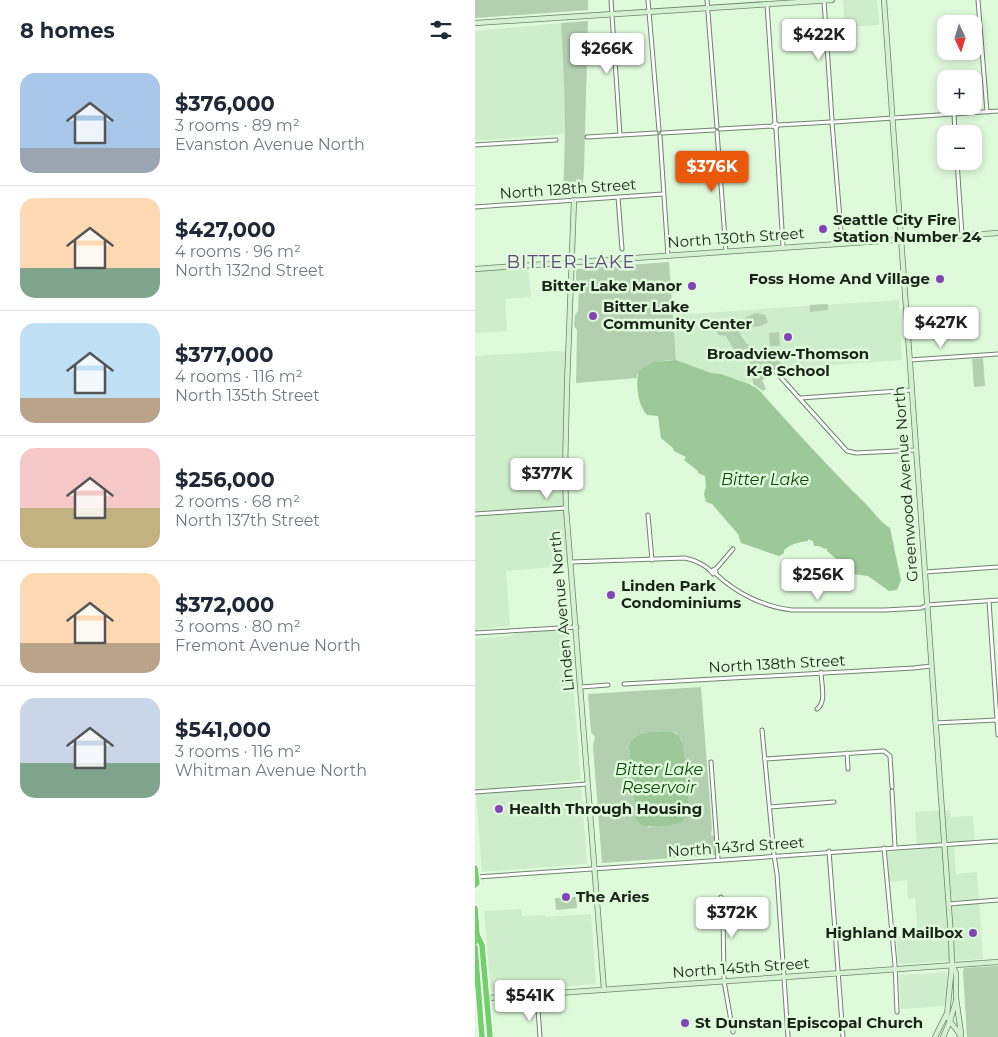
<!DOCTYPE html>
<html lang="en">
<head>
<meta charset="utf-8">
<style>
	:root { --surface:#fff; --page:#f2f2f3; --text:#1f2937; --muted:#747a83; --line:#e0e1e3; --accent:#ea580c }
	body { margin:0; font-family:Montserrat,sans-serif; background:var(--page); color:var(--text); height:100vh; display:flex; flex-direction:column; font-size:19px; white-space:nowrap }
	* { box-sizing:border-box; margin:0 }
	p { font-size:16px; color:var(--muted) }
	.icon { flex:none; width:28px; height:28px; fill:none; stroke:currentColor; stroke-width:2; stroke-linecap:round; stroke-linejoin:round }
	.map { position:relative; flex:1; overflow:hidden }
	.sheet { display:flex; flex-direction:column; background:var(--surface); width:475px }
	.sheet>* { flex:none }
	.needle { width:32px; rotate:176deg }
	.controls { position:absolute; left:462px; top:15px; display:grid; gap:10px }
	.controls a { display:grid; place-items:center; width:45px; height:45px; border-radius:10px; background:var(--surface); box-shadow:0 2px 8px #0003; font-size:25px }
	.price { position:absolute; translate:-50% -42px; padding:0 11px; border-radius:5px; background:#fff; color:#222; font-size:16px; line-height:32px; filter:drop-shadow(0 1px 2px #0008) }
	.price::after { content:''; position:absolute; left:50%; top:30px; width:15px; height:11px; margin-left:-8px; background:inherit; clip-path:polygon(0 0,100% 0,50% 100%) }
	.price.current { background:var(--accent); color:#fff }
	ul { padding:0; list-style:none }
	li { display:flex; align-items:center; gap:15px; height:125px; padding:0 20px }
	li+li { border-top:1px solid var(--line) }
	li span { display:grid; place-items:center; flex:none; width:140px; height:100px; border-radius:15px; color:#555 }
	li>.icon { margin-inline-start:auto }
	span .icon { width:60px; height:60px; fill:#fffc; stroke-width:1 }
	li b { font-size:21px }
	h2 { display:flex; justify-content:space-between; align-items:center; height:60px; padding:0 20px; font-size:21px }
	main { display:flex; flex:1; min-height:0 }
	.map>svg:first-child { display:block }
	.built { fill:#ceedca }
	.green { fill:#b2cfaf; fill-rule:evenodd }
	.water { fill:#9cc997 }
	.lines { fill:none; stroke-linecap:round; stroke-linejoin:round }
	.street-casing { stroke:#6d856b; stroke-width:5 }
	.secondary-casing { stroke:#6d856b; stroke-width:6 }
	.highway-casing { stroke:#fff; stroke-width:8 }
	.street { stroke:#fff; stroke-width:3 }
	.secondary { stroke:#d4f1d1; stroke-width:4.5 }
	.highway { stroke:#6fd167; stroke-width:5.5 }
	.poi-dot { fill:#8443b8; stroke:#dff9db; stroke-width:2 }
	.labels { text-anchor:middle; stroke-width:5; stroke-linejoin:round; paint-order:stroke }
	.street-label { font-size:15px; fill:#192318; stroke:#dff9db }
	.poi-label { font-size:15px; font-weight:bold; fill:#192318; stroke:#dff9db; text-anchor:start }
	.water-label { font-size:16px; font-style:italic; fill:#074804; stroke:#dff9db }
	.quarter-label { font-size:18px; letter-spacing:1px; fill:#63447f; stroke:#dff9db }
</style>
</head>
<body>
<main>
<section class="sheet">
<h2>8 homes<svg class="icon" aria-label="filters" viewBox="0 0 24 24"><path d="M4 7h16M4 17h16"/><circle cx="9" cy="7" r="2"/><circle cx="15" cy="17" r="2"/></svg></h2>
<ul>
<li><span style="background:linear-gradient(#a9c7e8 75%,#9aa5b1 0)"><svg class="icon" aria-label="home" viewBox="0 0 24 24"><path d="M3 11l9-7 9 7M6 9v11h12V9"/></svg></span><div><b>$376,000</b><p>3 rooms · 89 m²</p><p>Evanston Avenue North</p></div></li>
<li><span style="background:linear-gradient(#ffd9b3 70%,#7fa58c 0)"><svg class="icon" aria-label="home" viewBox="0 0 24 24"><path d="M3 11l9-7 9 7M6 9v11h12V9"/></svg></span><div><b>$427,000</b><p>4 rooms · 96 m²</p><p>North 132nd Street</p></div></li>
<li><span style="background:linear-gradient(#bfe0f5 75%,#b9a48a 0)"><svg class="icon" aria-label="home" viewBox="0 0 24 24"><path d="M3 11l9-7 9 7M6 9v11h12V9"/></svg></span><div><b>$377,000</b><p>4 rooms · 116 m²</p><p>North 135th Street</p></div></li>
<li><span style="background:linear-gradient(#f6c9c9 60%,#c2b280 0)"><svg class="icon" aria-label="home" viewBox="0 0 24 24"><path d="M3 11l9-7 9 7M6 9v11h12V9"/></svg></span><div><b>$256,000</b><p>2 rooms · 68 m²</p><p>North 137th Street</p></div></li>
<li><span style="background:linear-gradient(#ffd9b3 70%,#b9a48a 0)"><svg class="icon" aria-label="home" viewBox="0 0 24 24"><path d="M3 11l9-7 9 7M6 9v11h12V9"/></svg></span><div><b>$372,000</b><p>3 rooms · 80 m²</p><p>Fremont Avenue North</p></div></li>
<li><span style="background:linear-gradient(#c9d6e8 65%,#7fa58c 0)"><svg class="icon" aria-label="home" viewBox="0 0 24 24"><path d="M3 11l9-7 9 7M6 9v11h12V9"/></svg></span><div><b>$541,000</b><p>3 rooms · 116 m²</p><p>Whitman Avenue North</p></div></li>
</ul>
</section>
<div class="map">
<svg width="523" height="1037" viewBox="0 0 523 1037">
	<rect width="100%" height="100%" fill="#dff9db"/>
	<g class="built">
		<path d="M368,0H402L404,25L370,27Z"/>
		<path d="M86,23L91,88L89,134L0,141V31Z"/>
		<path d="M53,266L56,297L30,299L32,331L0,333V269Z"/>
		<path d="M424,300L427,360L303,369L274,384L246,374L236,373L201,360L198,315Z"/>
		<path d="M82,351L94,352L90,471L95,546L90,566L31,571L35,626L0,630V356Z"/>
		<path d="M92,629L94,634L106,780L61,784V786L0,790V639L35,636L42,632Z"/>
		<path d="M106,787L112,864L7,872L1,793Z"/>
		<path d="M475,810L476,817L498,816L500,845L479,847L481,874L502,872L508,959L426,964L423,962L421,937L443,935L440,898L433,899L432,880L414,882L412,852L442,849L440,812Z"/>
		<path d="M46,909L47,916L70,915V917L116,914L121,984L16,992L9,911Z"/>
		<path d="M472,972V996L469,1006L426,1009L424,975Z"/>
	</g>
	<g class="green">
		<path d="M0,0H113V10L0,18Z"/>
		<path d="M113,21L109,170L107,195L88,196C91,138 90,81 86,23Z"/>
		<path d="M194,262L201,360C182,361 176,360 162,375V378L101,383L102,330L99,326L100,315L103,311L104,283L101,280V269Z"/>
		<path d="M353,304V310L335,312V305Z"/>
		<path d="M282,313L290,315L293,322C285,328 275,328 268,322L271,317Z"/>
		<path d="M246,322H260C267,346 282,354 305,355L306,368L287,380L291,389L288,391L278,384L277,371L290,365L291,363L276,366L274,358L260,351L251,336L243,335L240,325Z"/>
		<path d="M304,332L305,346H295L294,333Z"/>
		<path d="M508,358L510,386L499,387L497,359Z"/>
		<path d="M226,687L237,829L236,835L239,836L240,855L127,863L118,746L120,737L116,732L113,694ZM196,731L201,733L207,740L210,820L200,824L173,827L160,815L154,746C158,729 182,732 196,731Z"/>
		<path d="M101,897L102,908L81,910L80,898Z"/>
		<path d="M523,966V1037H492L488,972L489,968Z"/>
	</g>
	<g class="water">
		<path d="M201,360L236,373L246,374L274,384L283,389C318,428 353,467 390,503C398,511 405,522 415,528L426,580L422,590L414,591L393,576L379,574L352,551V548L350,549L344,546H339L338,541L333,539V541C323,542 316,544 309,550V553L304,556L266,543L263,534L237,504L231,502L229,494L231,486L230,476L223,473V471L209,460L211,457L199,451L198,448L186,438L183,416L172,415C163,406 160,383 164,371L178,362Z"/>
		<path d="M196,731L204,736L208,744L214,811C212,815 211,818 208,821C202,826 174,828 167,825C163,823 161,819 160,815L154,746C158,729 182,732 196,731Z"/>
	</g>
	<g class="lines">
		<defs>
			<g id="street">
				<path d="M136,0L145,135"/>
				<path d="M173,0L184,130"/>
				<path d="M232,0L242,127"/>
				<path d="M503,0L512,112"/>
				<path d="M349,1L357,120"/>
				<path d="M292,4L300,123"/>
				<path d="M479,113L480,134"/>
				<path d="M359,122L523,111"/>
				<path d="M357,123L367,243"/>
				<path d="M303,125L356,122"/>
				<path d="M301,128L308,247"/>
				<path d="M245,129L297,126L300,123L303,125L301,128L297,126"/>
				<path d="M242,132L251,252"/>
				<path d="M187,133L239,130"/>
				<path d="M185,136L193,256"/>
				<path d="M112,137L181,133"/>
				<path d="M0,145L81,140"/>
				<path d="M482,161L487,235"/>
				<path d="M143,197L147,249"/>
				<path d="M0,207L188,194"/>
				<path d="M435,360L523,354"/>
				<path d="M300,371L372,451L381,453L441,450"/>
				<path d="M326,398L437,390"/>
				<path d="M0,514L91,508"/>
				<path d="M173,515L177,560"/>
				<path d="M96,562L210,558C220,560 233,566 238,574L241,572L240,569L236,571"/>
				<path d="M240,570L258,549"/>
				<path d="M450,572L523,567"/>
				<path d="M241,574C261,593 289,607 317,610H410L446,608L452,605L523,600"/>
				<path d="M514,601L523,735"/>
				<path d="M0,633L102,627"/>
				<path d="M149,684L439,668L456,666"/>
				<path d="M106,687L133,685"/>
				<path d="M342,709C352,702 346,683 346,672"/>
				<path d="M460,723L522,720"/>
				<path d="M287,730L299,855L302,874L313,1037"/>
				<path d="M372,753L373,769"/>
				<path d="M291,759L409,751L415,756L417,787"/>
				<path d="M236,762L243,859"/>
				<path d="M417,791L420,847"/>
				<path d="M0,792L112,784"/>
				<path d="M295,807L359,802"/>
				<path d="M409,848L420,965L422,1012"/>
				<path d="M354,851L368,1037"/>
				<path d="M2,877L523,841"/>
				<path d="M246,897L248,912L249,981L258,1032"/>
				<path d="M474,904L523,900"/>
				<path d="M62,995L65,1037"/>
			</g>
			<g id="secondary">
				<path d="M409,0L476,937L477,965L472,1015C474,1023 482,1028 486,1037"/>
				<path d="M0,23L357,0"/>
				<path d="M99,200L92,386L90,471L91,508L129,990"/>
				<path d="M0,269L523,233"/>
				<path d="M477,965L481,973V998L486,1033"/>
				<path d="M12,998L523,962"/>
				<path d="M460,1037L471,1015"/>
				<path d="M468,1037L475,1021L481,1001"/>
			</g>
			<g id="highway">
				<path d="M0,868L2,883L0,885"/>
				<path d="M0,908L2,935L0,942"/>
				<path d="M2,935L7,945L15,1037"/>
				<path d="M0,947L7,1037"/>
			</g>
		</defs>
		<use href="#street" class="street-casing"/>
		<use href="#secondary" class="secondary-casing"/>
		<use href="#highway" class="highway-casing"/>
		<use href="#street" class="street"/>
		<use href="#secondary" class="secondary"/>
		<use href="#highway" class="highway"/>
	</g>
	<g class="poi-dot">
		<circle cx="348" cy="229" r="5"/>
		<circle cx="465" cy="279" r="5"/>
		<circle cx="217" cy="286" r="5"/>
		<circle cx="118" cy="316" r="5"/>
		<circle cx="313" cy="337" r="5"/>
		<circle cx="136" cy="595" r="5"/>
		<circle cx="24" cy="809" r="5"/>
		<circle cx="91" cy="897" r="5"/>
		<circle cx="498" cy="933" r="5"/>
		<circle cx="210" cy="1023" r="5"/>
	</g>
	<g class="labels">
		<g class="street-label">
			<text transform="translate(93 189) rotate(-4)" y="5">North 128th Street</text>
			<text transform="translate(261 238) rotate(-4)" y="5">North 130th Street</text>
			<text transform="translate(431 484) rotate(-94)" y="5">Greenwood Avenue North</text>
			<text transform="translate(87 611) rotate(-95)" y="5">Linden Avenue North</text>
			<text transform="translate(302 664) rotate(-3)" y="5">North 138th Street</text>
			<text transform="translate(261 847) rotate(-4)" y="5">North 143rd Street</text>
			<text transform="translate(266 968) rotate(-4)" y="5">North 145th Street</text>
		</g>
		<g class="poi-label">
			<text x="358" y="225">Seattle City Fire<tspan x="358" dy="17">Station Number 24</tspan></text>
			<text x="455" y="284" text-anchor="end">Foss Home And Village</text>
			<text x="207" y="291" text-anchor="end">Bitter Lake Manor</text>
			<text x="128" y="312">Bitter Lake<tspan x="128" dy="17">Community Center</tspan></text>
			<text x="313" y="359" text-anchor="middle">Broadview-Thomson<tspan x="313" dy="17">K-8 School</tspan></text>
			<text x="146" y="591">Linden Park<tspan x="146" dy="17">Condominiums</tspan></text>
			<text x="34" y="814">Health Through Housing</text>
			<text x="101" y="902">The Aries</text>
			<text x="488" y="938" text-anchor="end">Highland Mailbox</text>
			<text x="220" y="1028">St Dunstan Episcopal Church</text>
		</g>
		<g class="water-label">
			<text x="290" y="485">Bitter Lake</text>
			<text x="184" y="775">Bitter Lake<tspan x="184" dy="18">Reservoir</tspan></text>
		</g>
		<g class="quarter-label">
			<text x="96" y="268">BITTER LAKE</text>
		</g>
	</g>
</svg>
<div class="controls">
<a><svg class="needle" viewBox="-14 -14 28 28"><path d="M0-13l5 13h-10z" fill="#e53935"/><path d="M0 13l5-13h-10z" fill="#747a83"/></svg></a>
<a>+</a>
<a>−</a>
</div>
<b class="price" style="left:344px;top:61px">$422K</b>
<b class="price" style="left:132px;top:75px">$266K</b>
<b class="price current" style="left:237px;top:193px">$376K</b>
<b class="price" style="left:466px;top:349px">$427K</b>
<b class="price" style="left:72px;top:500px">$377K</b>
<b class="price" style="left:343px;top:601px">$256K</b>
<b class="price" style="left:257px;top:939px">$372K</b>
<b class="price" style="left:55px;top:1022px">$541K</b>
</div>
</main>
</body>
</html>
